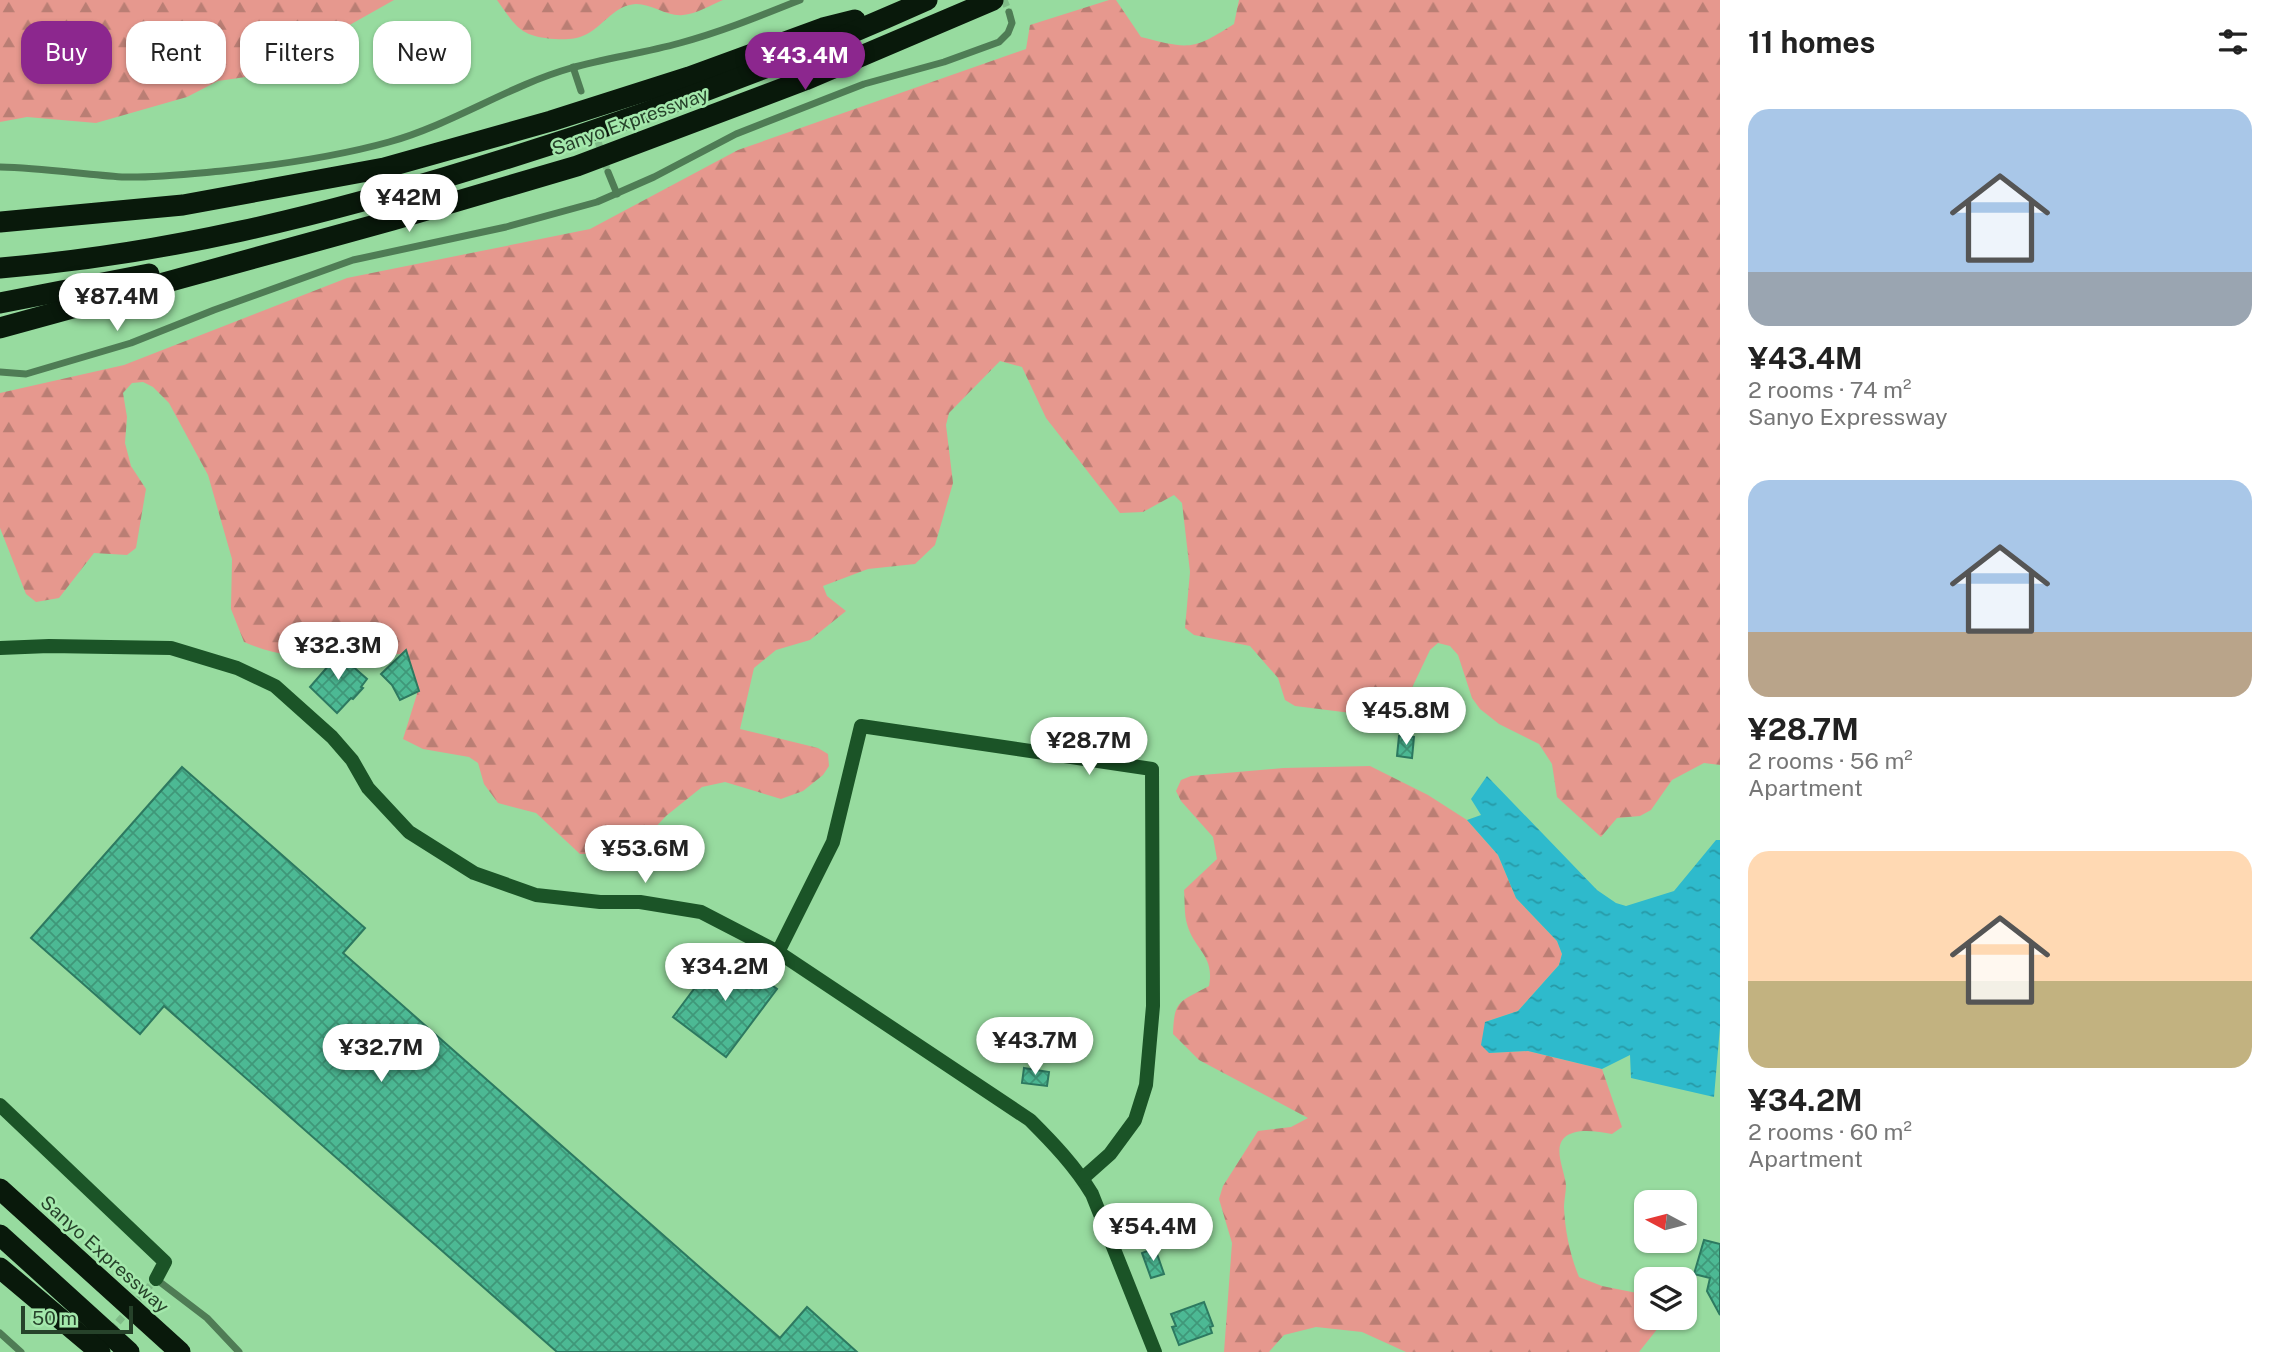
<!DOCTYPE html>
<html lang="en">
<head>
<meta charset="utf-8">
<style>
	:root { --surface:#fff; --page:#f2f2f2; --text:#222; --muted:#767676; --accent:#8c278e }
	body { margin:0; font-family:"Public Sans",sans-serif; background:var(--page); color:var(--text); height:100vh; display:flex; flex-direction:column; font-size:26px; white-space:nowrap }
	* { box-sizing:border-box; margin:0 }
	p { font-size:23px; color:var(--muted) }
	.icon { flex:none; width:38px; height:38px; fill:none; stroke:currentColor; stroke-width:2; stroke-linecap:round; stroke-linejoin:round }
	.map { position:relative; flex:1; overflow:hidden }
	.side { display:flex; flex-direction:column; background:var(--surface); width:560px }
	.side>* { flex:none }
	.banner { position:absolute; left:21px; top:21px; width:665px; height:63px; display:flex; gap:14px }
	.needle { width:46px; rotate:277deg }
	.fabs { position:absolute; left:1634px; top:1190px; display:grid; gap:14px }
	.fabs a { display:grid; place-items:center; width:63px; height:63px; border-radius:14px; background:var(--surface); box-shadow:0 2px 5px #0004; font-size:35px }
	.scale { position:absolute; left:21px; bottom:18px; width:112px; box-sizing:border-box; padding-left:7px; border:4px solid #26422a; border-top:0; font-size:19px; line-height:24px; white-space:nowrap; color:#26422a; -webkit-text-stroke:5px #a4e8ac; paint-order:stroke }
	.price { position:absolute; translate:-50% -60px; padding:0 16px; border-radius:24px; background:#fff; color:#222; font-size:23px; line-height:46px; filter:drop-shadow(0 2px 4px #0008) }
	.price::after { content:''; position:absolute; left:50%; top:42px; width:21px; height:16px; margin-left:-10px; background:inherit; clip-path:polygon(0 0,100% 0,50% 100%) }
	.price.on { background:var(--accent); color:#fff }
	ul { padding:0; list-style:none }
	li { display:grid; align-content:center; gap:14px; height:371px; padding:0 28px }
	li span { display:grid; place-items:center; height:217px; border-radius:21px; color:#555 }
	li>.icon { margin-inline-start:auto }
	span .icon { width:126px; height:126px; fill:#fffc; stroke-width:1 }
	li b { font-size:30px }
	h2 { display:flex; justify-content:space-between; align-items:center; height:84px; padding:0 28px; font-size:30px }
	.tag { padding:0 24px; border-radius:21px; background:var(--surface); box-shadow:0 2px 5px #0004; font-size:24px; line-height:63px }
	.tag.on { background:var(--accent); color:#fff }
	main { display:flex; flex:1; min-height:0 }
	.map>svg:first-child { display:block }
	.forest { fill:url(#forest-firs) }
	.water { fill:url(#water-ripples) }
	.building { fill:url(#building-cross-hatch); stroke:#2d7960; stroke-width:2 }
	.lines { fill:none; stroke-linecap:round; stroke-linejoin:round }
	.street-tunnel { stroke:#80bc88; stroke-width:7; stroke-dasharray:7 3.5; stroke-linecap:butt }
	.street { stroke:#4f7c55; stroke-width:7 }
	.secondary { stroke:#1b5427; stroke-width:14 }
	.highway { stroke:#09190b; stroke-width:21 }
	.labels { text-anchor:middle; stroke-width:5; stroke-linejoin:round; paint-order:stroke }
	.street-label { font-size:19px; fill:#26422a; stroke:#a4e8ac }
</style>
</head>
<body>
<main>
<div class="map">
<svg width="1720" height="1352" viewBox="0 0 1720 1352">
	<defs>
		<pattern id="forest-firs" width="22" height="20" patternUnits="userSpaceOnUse" patternTransform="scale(1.75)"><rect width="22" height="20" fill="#e6988e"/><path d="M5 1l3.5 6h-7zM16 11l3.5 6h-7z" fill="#ba7e74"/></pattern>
		<pattern id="water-ripples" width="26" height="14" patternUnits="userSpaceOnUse" patternTransform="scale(1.75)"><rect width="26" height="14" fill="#2ebacc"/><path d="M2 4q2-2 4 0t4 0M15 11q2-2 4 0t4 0" fill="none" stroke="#2799a6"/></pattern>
		<pattern id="building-cross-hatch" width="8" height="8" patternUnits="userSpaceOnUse" patternTransform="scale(1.75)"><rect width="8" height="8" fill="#4cb994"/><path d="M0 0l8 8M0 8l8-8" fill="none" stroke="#3f9879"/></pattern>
	</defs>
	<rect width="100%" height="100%" fill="#97db9f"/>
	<g class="forest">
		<path d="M0,0H394L323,40L286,71L218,81L187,97L96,123L27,117L0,122Z"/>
		<path d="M497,0H723C711,5 696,14 683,15C668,17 652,4 636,4C615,5 604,25 587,34C578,39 565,40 555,39C520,36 517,28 497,0Z"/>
		<path d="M1109,0H1116L1141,37C1189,49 1192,51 1234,24L1239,0H1720V765L1704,763L1672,780L1651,810L1640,816L1617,818L1601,837L1557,797L1552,764L1539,744L1499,724L1480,709L1472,698L1458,655L1450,646L1438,643L1430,650L1409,694L1375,716L1295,706L1285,700L1278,678L1250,646L1194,635L1185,628L1190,572L1182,503L1174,495L1143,512L1120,513L1046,418L1022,367L1000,361L949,413L946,425L953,483L935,545L915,564L868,569L823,586L827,596L846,611L810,640L776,650L754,668L740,729L818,748L828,754L829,766L823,775L803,791L781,799L725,782L702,787L666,816L650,833L641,855L621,841H610L591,854H580L536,813L498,803L484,784L478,763L469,757L423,749L403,739L417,694L409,661L400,654C344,657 297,665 244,642L231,609L232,559L208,475L169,403L153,387L143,382L132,383L123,393L127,417L125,443L131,466L146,489L136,548L127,555L94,553L59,598L36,602L26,594L0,528V393L124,365L347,278L590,229L738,150L1026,49L1030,25Z"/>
		<path d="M1370,766L1428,795L1467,820L1498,855L1516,898L1557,941L1562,954L1559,965L1518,1011L1485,1022L1489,1053L1528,1051L1602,1069L1622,1127L1612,1134C1598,1132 1576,1127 1564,1138C1553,1149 1565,1172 1566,1185C1566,1193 1564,1200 1564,1207C1565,1231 1570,1255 1579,1277L1602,1286L1647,1295V1318H1666L1639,1352H1406L1362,1332L1316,1327L1284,1335L1269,1352H1224L1232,1243L1219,1199L1223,1186L1258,1131L1291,1127L1308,1118L1199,1060L1173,1034C1174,999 1180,1002 1209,986C1215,955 1194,950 1187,924C1184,914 1185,901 1184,890L1217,859L1213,837L1181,801L1176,791L1181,780L1191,776L1283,768Z"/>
	</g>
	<path class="water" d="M1487,776L1597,890L1616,903L1626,906L1674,891L1716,840H1720V1027L1714,1097L1631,1078L1630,1055L1602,1069L1528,1051L1489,1053L1481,1045L1485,1022L1518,1011L1559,965L1562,954L1557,941L1516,898L1498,855L1467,820L1481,815L1471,799Z"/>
	<g class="building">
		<path d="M339,647L341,656L367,679L361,687L363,688L353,699L351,698L337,713L310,687L330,664L326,652Z"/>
		<path d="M406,650L419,691L400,700L392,685L381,674Z"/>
		<path d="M1399,736L1414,737L1412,758L1397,756Z"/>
		<path d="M182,767L365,928L343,953L780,1338L807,1307L857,1352H557L164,1006L140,1034L31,938Z"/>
		<path d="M724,949L777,989L726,1057L673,1017Z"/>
		<path d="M1024,1068L1049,1072L1047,1086L1022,1083Z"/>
		<path d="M1704,1240L1720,1244V1315L1707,1291L1710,1278L1694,1274Z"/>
		<path d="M1155,1248L1164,1274L1151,1278L1142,1253Z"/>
		<path d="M1204,1302L1213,1326L1210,1327L1212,1333L1179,1345L1172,1327L1176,1326L1171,1314Z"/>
	</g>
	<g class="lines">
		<g class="street-tunnel">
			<path d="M1004,0L1009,12"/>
			<path d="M595,132L608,172"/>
			<path d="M111,1330L156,1279"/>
		</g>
		<g class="street">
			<path d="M573,67L581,91"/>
			<path d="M0,167C41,168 81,174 122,177C155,178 189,174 222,171C278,165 335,157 389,142C453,124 508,86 571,68C607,58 644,53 680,43C721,32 760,16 800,0"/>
			<path d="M608,172L617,194"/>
			<path d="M0,372L26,374L131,343L214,310L353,260L506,227L597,202L654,177L736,134L864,84L944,62L999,42L1008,33L1012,23L1009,12"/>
			<path d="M156,1279L207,1318L239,1352"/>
			<path d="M0,1333L21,1352"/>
		</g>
		<g class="secondary">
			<path d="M0,648L49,646L171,648L237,668L275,686L332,737L352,760L368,788L409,832L474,873L536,895L600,902H640L701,912L778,952L1030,1120C1053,1143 1075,1166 1092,1194L1155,1352"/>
			<path d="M778,952L833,842L861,726L1152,769L1153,1006L1146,1085L1135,1120L1110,1154L1083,1178"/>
			<path d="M0,1105L165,1262L156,1279"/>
		</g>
		<g class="highway">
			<path d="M0,222L183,205L384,168L551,121L689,77L823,28L855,20"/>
			<path d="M0,268C162,255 321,216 476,168C629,122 780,66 927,0"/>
			<path d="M0,303L149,274"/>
			<path d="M0,328L393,220L577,166L805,80L993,0"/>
			<path d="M0,1189L180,1352"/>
			<path d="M0,1235L129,1352"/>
			<path d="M0,1268L100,1352"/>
		</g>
	</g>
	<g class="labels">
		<g class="street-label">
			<text transform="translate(630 121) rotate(-20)" y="7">Sanyo Expressway</text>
			<text transform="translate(105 1254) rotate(42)" y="7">Sanyo Expressway</text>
		</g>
	</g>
</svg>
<div class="fabs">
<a><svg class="needle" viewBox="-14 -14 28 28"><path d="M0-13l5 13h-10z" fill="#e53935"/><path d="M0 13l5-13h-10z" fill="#767676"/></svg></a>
<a><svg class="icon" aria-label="layers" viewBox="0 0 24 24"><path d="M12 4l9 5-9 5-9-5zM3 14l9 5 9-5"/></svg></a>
</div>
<div class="scale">50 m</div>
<b class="price on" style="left:805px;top:92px">¥43.4M</b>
<b class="price" style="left:409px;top:234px">¥42M</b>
<b class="price" style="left:117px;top:333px">¥87.4M</b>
<b class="price" style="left:338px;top:682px">¥32.3M</b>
<b class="price" style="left:1406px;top:747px">¥45.8M</b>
<b class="price" style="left:1089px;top:777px">¥28.7M</b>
<b class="price" style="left:645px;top:885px">¥53.6M</b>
<b class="price" style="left:725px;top:1003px">¥34.2M</b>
<b class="price" style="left:1035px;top:1077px">¥43.7M</b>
<b class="price" style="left:381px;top:1084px">¥32.7M</b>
<b class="price" style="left:1153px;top:1263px">¥54.4M</b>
<div class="banner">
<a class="tag on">Buy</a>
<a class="tag">Rent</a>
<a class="tag">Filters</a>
<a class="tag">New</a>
</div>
</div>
<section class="side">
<h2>11 homes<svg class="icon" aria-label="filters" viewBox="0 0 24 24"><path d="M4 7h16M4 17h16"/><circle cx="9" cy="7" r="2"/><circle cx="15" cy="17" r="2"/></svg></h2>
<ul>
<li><span style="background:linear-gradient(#a9c7e8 75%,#9aa5b1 0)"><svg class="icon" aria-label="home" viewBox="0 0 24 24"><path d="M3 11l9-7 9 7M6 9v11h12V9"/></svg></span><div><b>¥43.4M</b><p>2 rooms · 74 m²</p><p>Sanyo Expressway</p></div></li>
<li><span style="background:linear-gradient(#a9c7e8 70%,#b9a48a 0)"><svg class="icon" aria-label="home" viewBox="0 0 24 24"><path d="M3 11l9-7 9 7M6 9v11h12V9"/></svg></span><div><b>¥28.7M</b><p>2 rooms · 56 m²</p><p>Apartment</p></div></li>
<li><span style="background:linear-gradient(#ffd9b3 60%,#c2b280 0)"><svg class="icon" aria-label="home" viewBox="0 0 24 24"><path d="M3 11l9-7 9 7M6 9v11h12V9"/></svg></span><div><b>¥34.2M</b><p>2 rooms · 60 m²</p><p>Apartment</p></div></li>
</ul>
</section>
</main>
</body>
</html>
